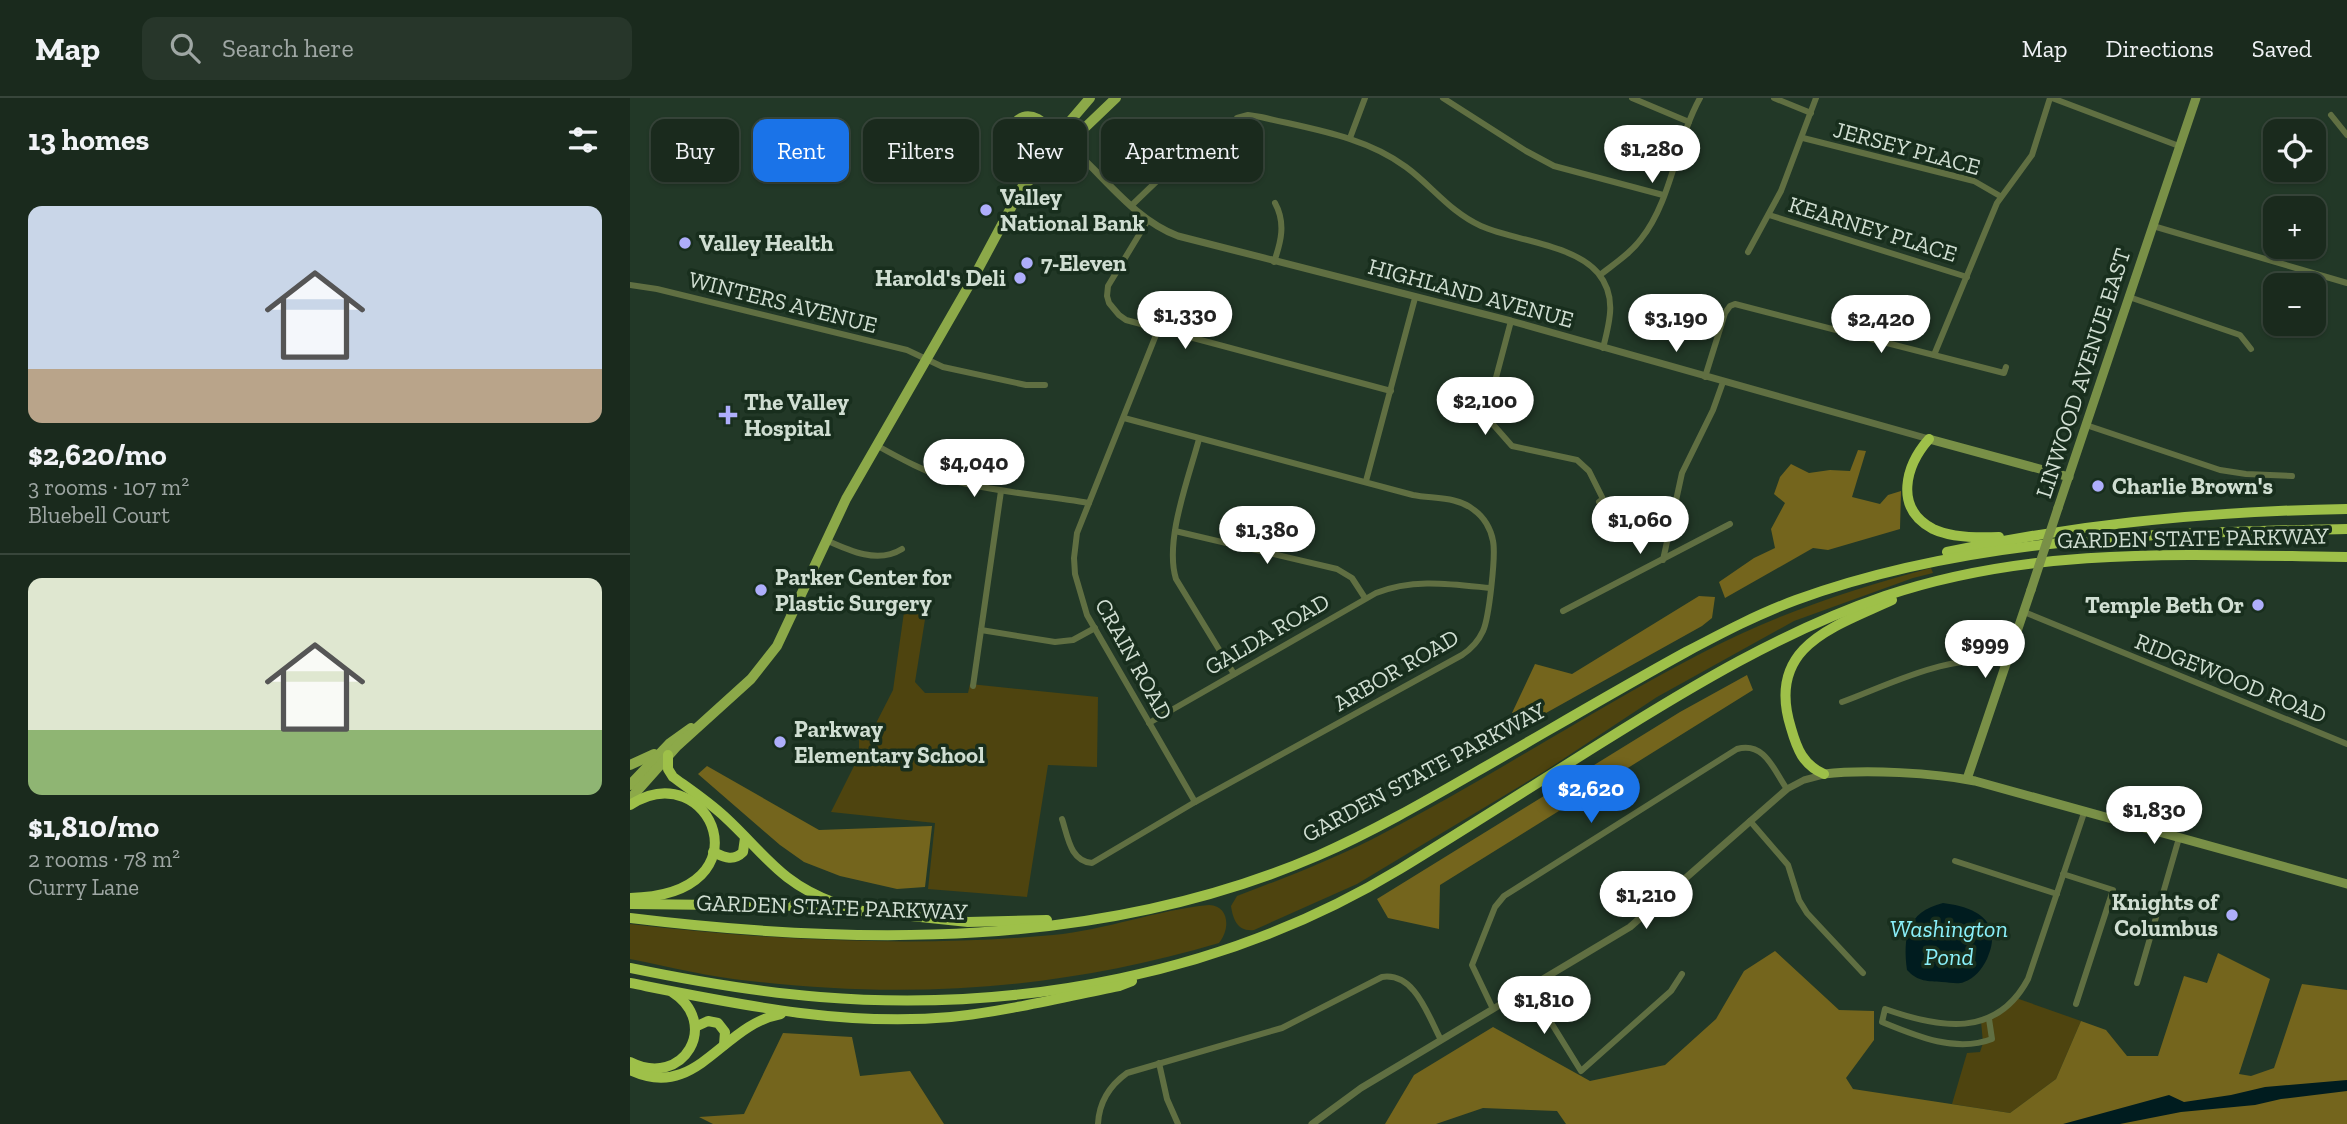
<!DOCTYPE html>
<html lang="en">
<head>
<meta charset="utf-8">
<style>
	:root { --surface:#1a2a1d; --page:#27362a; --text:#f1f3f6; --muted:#9fa7a4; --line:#38463b; --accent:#1a73e8 }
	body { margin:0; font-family:"Zilla Slab",serif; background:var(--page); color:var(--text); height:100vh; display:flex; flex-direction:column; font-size:26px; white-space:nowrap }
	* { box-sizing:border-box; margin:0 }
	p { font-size:23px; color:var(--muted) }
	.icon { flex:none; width:38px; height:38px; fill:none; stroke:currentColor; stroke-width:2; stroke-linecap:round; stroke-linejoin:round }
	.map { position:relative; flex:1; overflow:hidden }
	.sheet { display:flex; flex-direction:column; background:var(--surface); width:630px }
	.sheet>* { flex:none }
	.hud { position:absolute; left:21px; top:21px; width:665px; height:63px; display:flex; gap:14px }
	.fabs { position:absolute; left:1633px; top:21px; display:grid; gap:14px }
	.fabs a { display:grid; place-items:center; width:63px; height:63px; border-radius:14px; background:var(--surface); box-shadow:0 2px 5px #0004,0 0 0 2px var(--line); font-size:35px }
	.price { position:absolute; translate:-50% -60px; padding:0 16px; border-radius:24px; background:#fff; color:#222; font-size:23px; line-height:46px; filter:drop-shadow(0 2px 4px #0008) }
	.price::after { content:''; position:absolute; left:50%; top:42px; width:21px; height:16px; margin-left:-10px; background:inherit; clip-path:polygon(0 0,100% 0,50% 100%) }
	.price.selected { background:var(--accent); color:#fff }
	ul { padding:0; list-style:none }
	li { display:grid; align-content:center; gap:14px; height:371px; padding:0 28px }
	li+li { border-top:2px solid var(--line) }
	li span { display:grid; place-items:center; height:217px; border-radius:14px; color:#555 }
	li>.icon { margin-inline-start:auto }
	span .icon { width:126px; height:126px; fill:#fffc; stroke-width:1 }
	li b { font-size:30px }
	h2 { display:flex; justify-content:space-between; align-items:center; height:84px; padding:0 28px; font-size:30px }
	.pill { padding:0 24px; border-radius:14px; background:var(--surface); box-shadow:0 2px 5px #0004,0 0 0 2px var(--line); font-size:24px; line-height:63px }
	.pill.selected { background:var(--accent); color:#fff }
	header { display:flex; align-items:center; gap:42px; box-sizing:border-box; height:98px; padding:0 35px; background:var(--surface); border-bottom:2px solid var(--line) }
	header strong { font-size:33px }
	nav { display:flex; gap:38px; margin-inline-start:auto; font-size:24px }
	.search { width:490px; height:63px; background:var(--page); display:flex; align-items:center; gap:18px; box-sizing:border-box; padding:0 24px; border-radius:14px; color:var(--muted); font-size:26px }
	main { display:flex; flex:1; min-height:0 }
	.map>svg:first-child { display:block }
	.green { fill:#4e440f }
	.forest { fill:#74651d }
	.water { fill:#001c1f }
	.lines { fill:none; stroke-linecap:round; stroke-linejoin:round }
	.minor { stroke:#606f42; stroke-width:6 }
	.tertiary { stroke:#606f42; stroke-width:7 }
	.secondary { stroke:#799047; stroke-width:9 }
	.primary { stroke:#8ca949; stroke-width:10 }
	.motorway { stroke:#9ec049; stroke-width:10 }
	.secondary-bridge { stroke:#799047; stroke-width:9 }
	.poi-dot { fill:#aeaefb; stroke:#182e1d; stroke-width:2.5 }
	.labels { text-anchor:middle; stroke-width:7; stroke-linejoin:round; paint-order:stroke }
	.street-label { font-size:23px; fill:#d0ded2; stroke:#182e1d }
	.poi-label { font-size:23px; font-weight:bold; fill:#d0ded2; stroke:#182e1d; text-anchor:start }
	.water-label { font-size:24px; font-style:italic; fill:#8af0fa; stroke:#182e1d }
</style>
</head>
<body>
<header>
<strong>Map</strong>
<div class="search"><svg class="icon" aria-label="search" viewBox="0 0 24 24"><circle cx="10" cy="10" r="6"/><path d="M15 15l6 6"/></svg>Search here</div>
<nav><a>Map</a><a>Directions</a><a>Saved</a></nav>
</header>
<main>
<section class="sheet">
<h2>13 homes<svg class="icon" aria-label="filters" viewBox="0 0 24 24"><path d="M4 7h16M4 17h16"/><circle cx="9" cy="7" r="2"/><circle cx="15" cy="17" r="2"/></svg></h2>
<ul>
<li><span style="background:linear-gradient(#c9d6e8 75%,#b9a48a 0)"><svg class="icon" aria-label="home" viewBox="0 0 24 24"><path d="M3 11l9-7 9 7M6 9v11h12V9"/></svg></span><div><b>$2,620/mo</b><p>3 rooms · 107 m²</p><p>Bluebell Court</p></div></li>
<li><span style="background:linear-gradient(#dfe7d0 70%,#8fb573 0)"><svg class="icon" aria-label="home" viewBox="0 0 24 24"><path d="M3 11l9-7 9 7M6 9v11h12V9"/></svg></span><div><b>$1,810/mo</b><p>2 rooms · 78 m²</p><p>Curry Lane</p></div></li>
</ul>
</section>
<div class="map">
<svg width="1717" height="1026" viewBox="0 0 1717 1026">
	<rect width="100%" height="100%" fill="#223827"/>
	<g class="green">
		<path d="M1301,470L1303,475L1283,480L1164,523L1027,599L915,673L727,786L624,832C608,834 603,822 601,808L607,798C657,779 707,760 754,735C861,679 961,613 1068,557C1141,518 1221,491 1301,470Z"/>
		<path d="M275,507L297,509L285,584L295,595H338L340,586L468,599L467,669L418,667L397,799L298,791L305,725L201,714L229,658V637H240L263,592Z"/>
		<path d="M579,807C600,808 600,832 589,845C433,891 281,902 120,883C80,879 40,869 0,861V826C140,842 282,850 423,837C476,832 527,812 579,807Z"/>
		<path d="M1386,900L1451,923L1426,981L1380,1015L1322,1006L1337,955L1350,954L1353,945L1351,923Z"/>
	</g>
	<g class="forest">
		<path d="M1228,352L1236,353L1222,399L1250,406L1258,397L1271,393L1270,431L1198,452L1183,450L1095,500L1089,484L1124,460L1145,450L1141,431L1155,405L1144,396L1150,379L1161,366L1179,375L1200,372L1220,373Z"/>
		<path d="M1069,498L1085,499L1082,520L1072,528L907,620L882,615L905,566L942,576Z"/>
		<path d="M1117,577L1123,592L810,787L809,831L758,820L747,801L1050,614Z"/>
		<path d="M77,668L189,732L302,728L295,789L267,791L210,778L174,764L150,747L68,676Z"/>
		<path d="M1145,853L1209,912L1244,913V942L1216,980L1223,991L1380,1015L1426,981L1451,923L1476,932L1497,958H1528L1554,878L1577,885L1588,855L1640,881L1609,976L1621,978L1644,970L1672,886L1717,892V1026H936L927,1013L853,1010L806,1026H755L784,977L863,929L960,983L1035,967L1086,921L1114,873Z"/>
		<path d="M153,935L222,939L230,978L280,973L314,1026H83L69,1019L114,1016Z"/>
	</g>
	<g class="water">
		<path d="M1313,805C1347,809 1374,824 1357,861C1352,871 1344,881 1334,884C1327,887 1320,884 1312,884C1298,883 1288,884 1277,872C1273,840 1276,814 1313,805Z"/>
		<path d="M1717,982V993L1651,1001L1625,1007L1551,1014L1490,1026H1433L1539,997L1554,1004L1601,997L1635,989Z"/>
	</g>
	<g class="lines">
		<g class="minor">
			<path d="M813,0L896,53L924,68L1033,97"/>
			<path d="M1002,0L1059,24"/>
			<path d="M1144,0L1181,15"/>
			<path d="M1422,0L1549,48"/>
			<path d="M1701,17L1717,37"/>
			<path d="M607,20L618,17L631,19C681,31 734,38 776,69C802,88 820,114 851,128C885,143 943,146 968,175C987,198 980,223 973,250"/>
			<path d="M720,40L735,0"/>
			<path d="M1173,40L1344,83L1370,98"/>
			<path d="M502,107L529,81"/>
			<path d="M1139,117L1337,179"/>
			<path d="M518,122L478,188L477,198L479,205L489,217L496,222L761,293"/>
			<path d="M1523,128L1717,185"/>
			<path d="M1118,154L1151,93L1186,0"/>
			<path d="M644,164C651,144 656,125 645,105"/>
			<path d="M970,177C984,166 1000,156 1011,141C1042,102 1046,43 1070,0"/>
			<path d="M0,187L27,191L277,252L313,269L396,287H415"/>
			<path d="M1499,199L1610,237L1621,251"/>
			<path d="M881,223L859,306L860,323L882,348L947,362L959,373L973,401L969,404"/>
			<path d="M528,232L447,435L444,460L445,476L457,517L565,704"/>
			<path d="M1304,257L1367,105L1402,57L1420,0"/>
			<path d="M1075,279L1095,215L1100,208L1105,206L1374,275L1376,269"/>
			<path d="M1456,327L1590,372L1616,376L1662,378"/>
			<path d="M569,341C559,379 534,443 546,481L604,576"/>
			<path d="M246,347C271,361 297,375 325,383C369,395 414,397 459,405"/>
			<path d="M736,383L785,200"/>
			<path d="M545,433L707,471L722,480L735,500"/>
			<path d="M196,442C220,453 248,466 272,451"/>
			<path d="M1033,462L1052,375L1083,312L1093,284"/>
			<path d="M933,513L1100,426"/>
			<path d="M1394,514L1717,646"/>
			<path d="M351,532L425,544L443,542L465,530"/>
			<path d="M343,588L371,393"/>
			<path d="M1212,604C1259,587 1326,551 1376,567"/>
			<path d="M519,625L746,495C783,480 821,486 860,490"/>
			<path d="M432,721C438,739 440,763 462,765L565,704L832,557C841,551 848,544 853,533C859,520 866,457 863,443C861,431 854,419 844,412C827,398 803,401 783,397L494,320"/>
			<path d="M1120,723L1158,767L1169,802L1177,815L1233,875"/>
			<path d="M1325,763L1427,796"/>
			<path d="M1433,776L1483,792L1446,906"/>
			<path d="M1507,885L1549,740"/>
			<path d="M899,889L951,973L1041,893L1052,876"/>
			<path d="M863,911L842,867L865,809L874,798L1107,651C1135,643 1144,673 1157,691"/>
			<path d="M1359,921L1362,941C1326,955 1286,938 1252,924L1255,911C1309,930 1366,941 1398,881L1455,712"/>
			<path d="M529,965L537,1001L548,1026"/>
			<path d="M468,1026C469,1004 479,988 497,975L652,930L752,879C785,874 798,918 811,942"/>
		</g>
		<g class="tertiary">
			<path d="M426,37C468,68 498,119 548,138L881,223L1299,341"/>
			<path d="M682,1026L731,990L1000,829L1157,691L1174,682L1193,677"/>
		</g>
		<g class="secondary">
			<path d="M1299,341L1439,379"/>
			<path d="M1428,410L1566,0"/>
			<path d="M1194,676C1236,671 1304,675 1345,683L1717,786"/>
			<path d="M1337,681L1401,492"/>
		</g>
		<g class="primary">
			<path d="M417,48L399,54L388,52L380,41C380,25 392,13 408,21C415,25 420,32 426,37"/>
			<path d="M398,84L486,0"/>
			<path d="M0,667L24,656"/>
			<path d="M0,687L40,645L61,630"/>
			<path d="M0,701L47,648L121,581L147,548L216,401L345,177L406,63L460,0"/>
		</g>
		<g class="motorway">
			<path d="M1299,341C1276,367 1263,410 1303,431C1322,440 1348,440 1369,439"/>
			<path d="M1317,454C1448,426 1584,413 1717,411"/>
			<path d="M38,657V671L43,679C61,692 79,704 95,719C135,756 150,785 205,805"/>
			<path d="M1194,676C1173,667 1167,651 1161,630C1135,548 1204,529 1262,502"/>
			<path d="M0,707C80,655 142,797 0,800"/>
			<path d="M83,754C94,759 103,764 113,754L115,740"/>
			<path d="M0,806L186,808L338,824L417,822"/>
			<path d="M0,820C229,848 471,851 687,758C742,734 794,704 846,674C916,634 985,593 1056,554C1092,535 1128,516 1166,502C1342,438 1532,435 1717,431"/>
			<path d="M0,870C63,883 126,894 190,899C390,915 597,876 770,771C837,730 904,687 971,645C1062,588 1153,533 1255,498C1406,447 1560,457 1717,459"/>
			<path d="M0,885C106,906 213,929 321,919C378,913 433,899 489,888L502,883"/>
			<path d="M65,929L78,923L88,925L95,934L94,947"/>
			<path d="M0,964C54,991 91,925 42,894"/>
			<path d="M0,972C67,1004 91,927 151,916"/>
		</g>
		<path class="secondary-bridge" d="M1401,492L1428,410"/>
	</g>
	<g class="poi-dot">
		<circle cx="356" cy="112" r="7"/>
		<circle cx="55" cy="145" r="7"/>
		<circle cx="397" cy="165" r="7"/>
		<circle cx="390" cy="180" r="7"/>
		<path d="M94.5 306.5h7v7h7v7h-7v7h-7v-7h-7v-7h7z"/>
		<circle cx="1468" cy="388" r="7"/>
		<circle cx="131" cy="492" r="7"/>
		<circle cx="1628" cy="507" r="7"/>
		<circle cx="150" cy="644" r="7"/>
		<circle cx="1602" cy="817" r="7"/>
	</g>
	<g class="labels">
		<g class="street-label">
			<text transform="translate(1277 50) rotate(15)" y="8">JERSEY PLACE</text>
			<text transform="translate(1243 131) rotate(17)" y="8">KEARNEY PLACE</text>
			<text transform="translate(841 195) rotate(15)" y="8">HIGHLAND AVENUE</text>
			<text transform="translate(153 204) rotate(14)" y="8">WINTERS AVENUE</text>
			<text transform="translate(1453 275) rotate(-72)" y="8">LINWOOD AVENUE EAST</text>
			<text transform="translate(1563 440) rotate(-1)" y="8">GARDEN STATE PARKWAY</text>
			<text transform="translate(637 536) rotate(-30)" y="8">GALDA ROAD</text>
			<text transform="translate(504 561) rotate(61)" y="8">CRAIN ROAD</text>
			<text transform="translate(766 572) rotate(-30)" y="8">ARBOR ROAD</text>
			<text transform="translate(1601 580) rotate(22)" y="8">RIDGEWOOD ROAD</text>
			<text transform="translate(794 674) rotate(-28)" y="8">GARDEN STATE PARKWAY</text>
			<text transform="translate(202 809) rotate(2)" y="8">GARDEN STATE PARKWAY</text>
		</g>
		<g class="poi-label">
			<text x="370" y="107">Valley<tspan x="370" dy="26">National Bank</tspan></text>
			<text x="69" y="153">Valley Health</text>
			<text x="411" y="173">7-Eleven</text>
			<text x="376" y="188" text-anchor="end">Harold's Deli</text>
			<text x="114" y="312">The Valley<tspan x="114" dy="26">Hospital</tspan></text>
			<text x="1482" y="396">Charlie Brown's</text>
			<text x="145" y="487">Parker Center for<tspan x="145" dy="26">Plastic Surgery</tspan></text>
			<text x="1614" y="515" text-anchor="end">Temple Beth Or</text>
			<text x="164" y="639">Parkway<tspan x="164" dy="26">Elementary School</tspan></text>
			<text x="1588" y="812" text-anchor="end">Knights of<tspan x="1588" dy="26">Columbus</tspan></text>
		</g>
		<g class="water-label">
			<text x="1319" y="839">Washington<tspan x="1319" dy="28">Pond</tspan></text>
		</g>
	</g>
</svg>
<div class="fabs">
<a><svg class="icon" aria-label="locate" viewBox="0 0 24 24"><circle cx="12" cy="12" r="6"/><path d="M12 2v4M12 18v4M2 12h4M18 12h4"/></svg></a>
<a>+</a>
<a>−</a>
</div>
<b class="price" style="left:1022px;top:87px">$1,280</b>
<b class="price" style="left:555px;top:253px">$1,330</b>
<b class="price" style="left:1046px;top:256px">$3,190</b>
<b class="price" style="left:1251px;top:257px">$2,420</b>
<b class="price" style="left:855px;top:339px">$2,100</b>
<b class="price" style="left:344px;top:401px">$4,040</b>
<b class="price" style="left:1010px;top:458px">$1,060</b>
<b class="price" style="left:637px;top:468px">$1,380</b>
<b class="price" style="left:1355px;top:582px">$999</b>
<b class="price selected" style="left:961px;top:727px">$2,620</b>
<b class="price" style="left:1524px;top:748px">$1,830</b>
<b class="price" style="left:1016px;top:833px">$1,210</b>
<b class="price" style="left:914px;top:938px">$1,810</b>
<div class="hud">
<a class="pill">Buy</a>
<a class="pill selected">Rent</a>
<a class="pill">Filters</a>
<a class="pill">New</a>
<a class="pill">Apartment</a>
</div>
</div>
</main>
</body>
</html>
